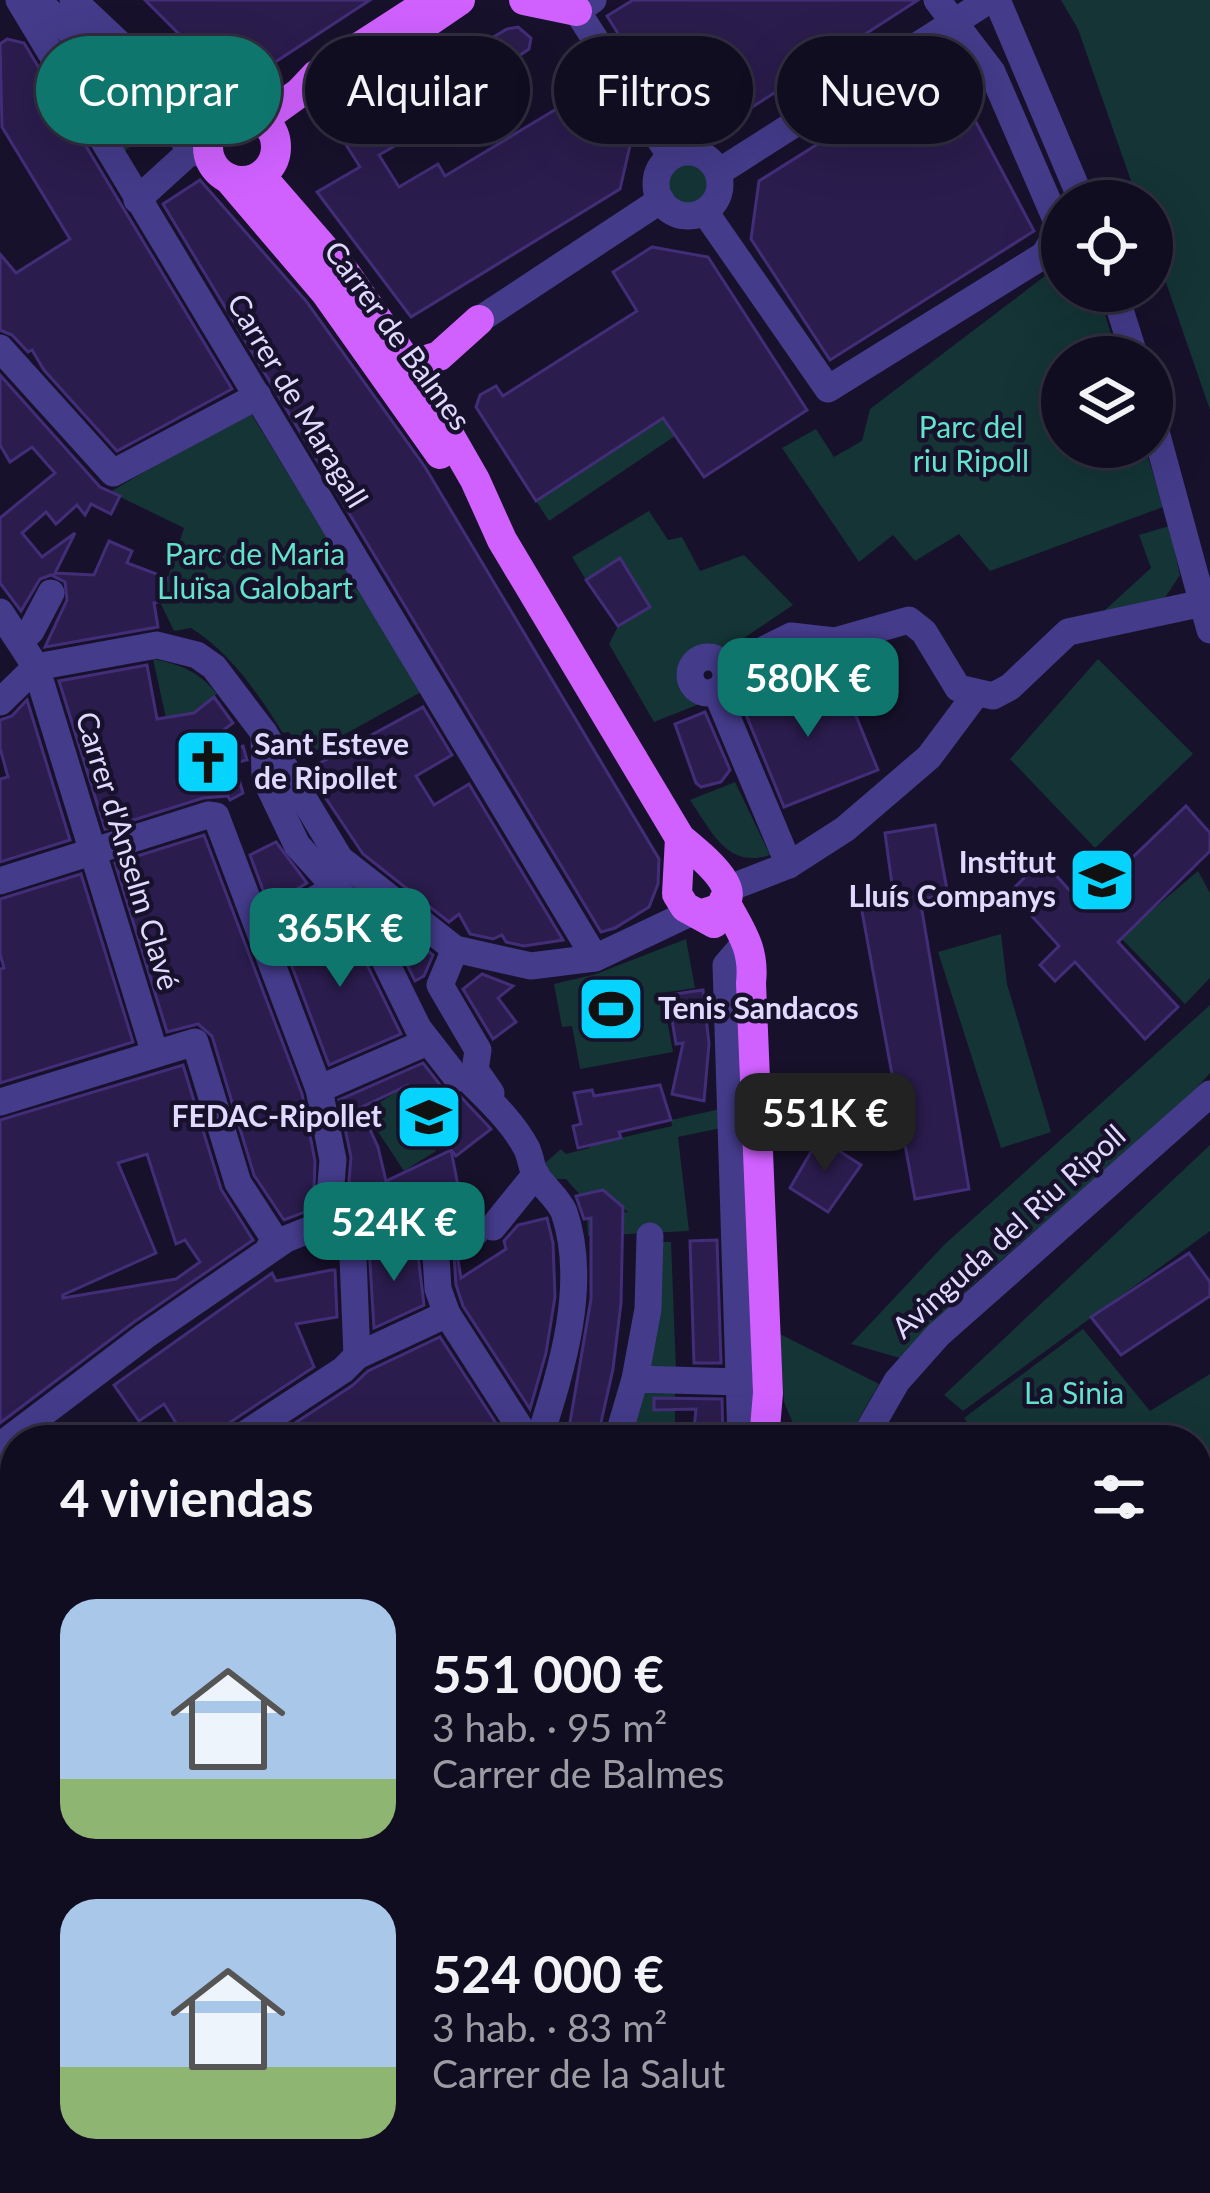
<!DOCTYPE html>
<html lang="es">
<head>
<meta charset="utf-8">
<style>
	:root { --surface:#110d20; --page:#1a1629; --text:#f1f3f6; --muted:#9c9ca5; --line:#302d3e; --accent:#0f766e }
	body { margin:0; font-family:Lato,sans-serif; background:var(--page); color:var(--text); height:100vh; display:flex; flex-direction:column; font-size:45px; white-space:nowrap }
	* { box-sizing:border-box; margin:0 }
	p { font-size:39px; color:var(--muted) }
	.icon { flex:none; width:66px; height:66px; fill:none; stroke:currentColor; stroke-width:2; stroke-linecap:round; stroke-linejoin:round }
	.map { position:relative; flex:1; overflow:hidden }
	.details { position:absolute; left:0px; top:1425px; width:1212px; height:768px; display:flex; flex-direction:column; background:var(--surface); border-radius:48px 48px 0 0; box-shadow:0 12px 48px #0002,0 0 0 3px var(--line) }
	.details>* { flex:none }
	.hud { position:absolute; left:36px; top:36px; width:1140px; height:108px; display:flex; gap:24px }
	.buttons { position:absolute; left:1041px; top:180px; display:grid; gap:24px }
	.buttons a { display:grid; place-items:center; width:132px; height:132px; border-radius:50%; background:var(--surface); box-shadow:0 12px 48px #0002,0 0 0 3px var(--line); font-size:60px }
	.price { position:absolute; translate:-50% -102px; padding:0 27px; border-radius:24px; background:var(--accent); color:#fff; font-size:39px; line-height:78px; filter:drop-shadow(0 3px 6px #0008) }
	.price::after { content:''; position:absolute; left:50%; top:72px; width:36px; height:27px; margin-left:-18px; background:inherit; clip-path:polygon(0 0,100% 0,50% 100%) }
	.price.selected { background:#222; color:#fff }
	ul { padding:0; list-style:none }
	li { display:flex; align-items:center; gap:36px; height:300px; padding:0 60px }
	li span { display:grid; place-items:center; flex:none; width:336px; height:240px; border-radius:36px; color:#555 }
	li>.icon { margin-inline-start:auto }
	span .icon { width:144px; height:144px; fill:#fffc; stroke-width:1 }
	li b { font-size:51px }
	h2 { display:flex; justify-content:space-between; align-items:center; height:144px; padding:0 60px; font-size:51px }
	.pill { padding:0 42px; border-radius:54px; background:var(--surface); box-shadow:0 12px 48px #0002,0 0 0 3px var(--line); font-size:42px; line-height:108px }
	.pill.selected { background:var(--accent); color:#fff }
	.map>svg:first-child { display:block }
	.green { fill:#143435 }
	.building { fill:#2a1c4c; stroke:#422e78; stroke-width:3; fill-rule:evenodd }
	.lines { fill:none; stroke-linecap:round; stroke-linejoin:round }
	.minor { stroke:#443b8a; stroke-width:27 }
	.major { stroke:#d061ff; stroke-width:30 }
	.labels { text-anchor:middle; stroke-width:9; stroke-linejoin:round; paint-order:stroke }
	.street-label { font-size:30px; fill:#e1daff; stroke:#17112b }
	.park-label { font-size:30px; fill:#63e2cc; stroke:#17112b }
	.poi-label { font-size:30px; font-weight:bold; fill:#e1daff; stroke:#17112b; text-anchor:start }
</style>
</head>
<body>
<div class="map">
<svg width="1210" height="2193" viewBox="0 0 1210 2193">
	<rect width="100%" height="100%" fill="#17112b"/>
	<g class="green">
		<path d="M1061,0H1210V410L1152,242V201H1138L1078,29Z"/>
		<path d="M66,44L154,127L120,155L62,48Z"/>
		<circle cx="690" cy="183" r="25"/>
		<path d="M1062,263V291H1098L1118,357H1062V447H1145L1163,507L990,571L959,534L915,561L893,535L859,562L782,448L816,429L834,457L862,441L870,409Z"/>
		<path d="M249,410L421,692L304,757L289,732L283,733C259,695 230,652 191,628L174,631L160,602L184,528L110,492Z"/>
		<path d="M663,419L675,436L549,521L536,501Z"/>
		<path d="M649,511L668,540L682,537L700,571L744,555L793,605L722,653L708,650L694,654L686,681L691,691L712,699L654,722L609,644L618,626L650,606L620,559L586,580L572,557Z"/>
		<path d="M1169,526L1180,575L1164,599L1103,612L1151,568L1139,535Z"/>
		<path d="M153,659C180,664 200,672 217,694L198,709L201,715L184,722L182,715L166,718Z"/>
		<path d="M1098,659L1193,754L1095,848L1010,759Z"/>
		<path d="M735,782L770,855C727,869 712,832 690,800Z"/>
		<path d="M1198,871L1210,893V978L1185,1004L1120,937Z"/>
		<path d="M1001,934L1007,984L1051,1132L1001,1148L938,952Z"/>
		<path d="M686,939L695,988L662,993L673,1052L580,1069L572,1026L562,1027L554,984L596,974Z"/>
		<path d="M1210,1005V1073L1186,1100L978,1280L900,1358L851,1344L945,1244Z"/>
		<path d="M397,1091L436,1151L404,1171L365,1112Z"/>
		<path d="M720,1109L721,1128L678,1137L689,1231L588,1236L587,1218L628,1212L603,1190L581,1196L566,1179H555L545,1163L561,1149L566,1154L589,1148L590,1145L672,1126L671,1120Z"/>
		<path d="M1210,1145V1231L963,1411L944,1395Z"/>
		<path d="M656,1242H671L676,1370L647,1369Z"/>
		<path d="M1083,1329L1150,1411L1210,1374V1605L1197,1607V1440H980L964,1418Z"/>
		<path d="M780,1334L879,1384L847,1440H800L784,1402Z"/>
		<path d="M675,1389V1440H622L637,1393Z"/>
		<path d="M1197,1635H1210V1783L1197,1789Z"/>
		<path d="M1210,1901V2193H1028L1024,2178H1197V1903Z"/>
	</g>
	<g class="building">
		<path d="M145,0H370L234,89Z"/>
		<path d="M633,0H918L726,124L669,114L607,16Z"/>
		<path d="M518,27L531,38L529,49L471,88L455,60L507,29Z"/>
		<path d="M7,39L24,43L232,389L117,451L44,370L32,350L28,352L12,335L0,330V254L16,273L70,239L2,127L0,44Z"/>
		<path d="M416,56L438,91L382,128L393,147L379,155L399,187L438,164L445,176L598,84L632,137L620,189L411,317L317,192L360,167L321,105L384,63L390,73Z"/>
		<path d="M945,64L1034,231L830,360L751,239L759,181Z"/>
		<path d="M200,180L306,301L425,467L659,859L658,884L649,907L615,928L601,932L163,204Z"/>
		<path d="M652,247L708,257L807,410L704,477L663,418L536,501L476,407L480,395L496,386L503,396L637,311L613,272Z"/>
		<path d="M0,375L100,487L120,496L111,514L91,504L85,515L77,505L56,524L46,512L22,533L42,557L75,533L55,573L94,575L109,541L132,551L127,563L167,578L159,602L154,603L158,627L45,647L67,600L65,582L51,575L40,579L21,611L0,583V518L55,473L32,447L10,462L0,445Z"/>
		<path d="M620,558L650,607L618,626L586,580Z"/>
		<path d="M147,665L157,719L194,713L214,697L233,723L183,760L243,746L247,760L234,763L243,793L230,800L228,796L203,798L105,829L59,681Z"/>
		<path d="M801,676L813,703L845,689L878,770L784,807L740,700Z"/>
		<path d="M27,700L70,840L0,862V779L8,777L0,748V720L12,716Z"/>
		<path d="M423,707L452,755L416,776L434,805L469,784L563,940L524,946L506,942L502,935L493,939L470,934L459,914L449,922L363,854L307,770Z"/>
		<path d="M705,712L730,770L721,782L701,787L696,783L675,724Z"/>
		<path d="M1186,806L1210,833V851L1118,942L1178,1007L1145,1039L1075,962L1055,981L1040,965L1059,946L1010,892L1042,860L1083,905Z"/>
		<path d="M935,825L948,895L920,899L969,1189L915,1199L861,906L894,899L885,833Z"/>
		<path d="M204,835L302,1094L315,1161L314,1190L321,1206L284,1220L254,1175L212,1036L198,1024L167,1032L115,863Z"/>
		<path d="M276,842L307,883L285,896L273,917L250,855Z"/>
		<path d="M81,874L133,1042L0,1083V969L4,968L0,954V899Z"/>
		<path d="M332,910L350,930L401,1034L329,1065L288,956L306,926Z"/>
		<path d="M392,923L433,955L424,976L415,981L388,926Z"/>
		<path d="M482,974L513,986L498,998L516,1022L493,1039L463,989Z"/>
		<path d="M703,990L709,1044L704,1101L672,1094L683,1043L676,1044L668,995Z"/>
		<path d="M423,1063L444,1090L460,1096L491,1129L456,1156L451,1150L464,1216L435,1222L360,1208L349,1181L351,1157L339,1100ZM408,1085L447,1132L444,1135L451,1150L386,1181L378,1147L360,1108Z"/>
		<path d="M183,1065L221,1189L253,1240L134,1322L0,1423V1120ZM147,1154L176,1244L185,1240L200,1262L176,1279L63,1298V1295L156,1253L118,1163Z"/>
		<path d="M660,1085L671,1120L619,1132L621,1138L578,1148L573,1126L581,1124L574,1093L592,1090L594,1096Z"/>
		<path d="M819,1138L861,1165L828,1212L790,1188Z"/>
		<path d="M603,1190L623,1207L621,1303L613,1369L597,1440H567L591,1299V1218L584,1219L576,1196Z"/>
		<path d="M547,1218L553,1243L555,1297L546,1353L530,1409L463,1306L456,1285L454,1255L457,1254L461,1278L506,1249L504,1241L518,1225Z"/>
		<path d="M717,1240L721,1363H694L690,1241Z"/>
		<path d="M369,1247L418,1255L424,1305L374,1328Z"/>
		<path d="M1189,1253L1210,1282V1296L1121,1355L1091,1317Z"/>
		<path d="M331,1270H335L337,1317L296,1324L314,1367L226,1425L218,1440H187L164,1404L139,1421L114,1385L272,1273L276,1281Z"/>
		<path d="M440,1337L507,1440H269L353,1385L368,1371Z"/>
		<path d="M654,1398L722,1399L723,1440H693L696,1409L654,1410Z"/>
		<path d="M15,1624V1798L0,1788V1636Z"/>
		<path d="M15,1854V2136L0,2144V1874Z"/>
		<path d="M131,2178H204L195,2193H124Z"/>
	</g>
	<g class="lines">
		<g class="minor">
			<path d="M19,0L595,958"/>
			<path d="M37,0L193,149L210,159"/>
			<path d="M73,0L174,95L219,122"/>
			<path d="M593,0L577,11L671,157"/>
			<path d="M997,0L1082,201"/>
			<circle cx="688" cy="184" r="32"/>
			<path d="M719,172L989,0"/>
			<path d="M137,200L193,149"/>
			<path d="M705,212L828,389L1044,255L1055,237L1057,222L992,72L937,0"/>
			<path d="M1114,291L1135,357"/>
			<path d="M479,320L661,200"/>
			<path d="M0,348L113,473L258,396"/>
			<path d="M1152,417L1210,630"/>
			<path d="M0,612L36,667L155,1054"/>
			<path d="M20,641L31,631L51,593"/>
			<circle cx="708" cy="675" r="18"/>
			<path d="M725,669L791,636L835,641L909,620L924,632L958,688L993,696L1010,687L1068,632L1203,603"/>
			<path d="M716,691L789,865"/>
			<path d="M0,702L36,667L157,645L197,655L214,667L264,733L340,859L455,949L531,966L595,958L692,912"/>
			<path d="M264,733L265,778L297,845L365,920L418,1028L457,1078H467C488,1099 513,1122 527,1149C531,1158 531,1167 536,1175C544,1188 558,1198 564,1212C589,1285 561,1371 539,1440"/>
			<path d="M0,881L208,815L216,816L319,1089L333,1160L331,1184L346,1220L353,1258L357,1356"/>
			<path d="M727,889L789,865L845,829L929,757L976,694"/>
			<path d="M295,911L335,888"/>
			<path d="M455,949L440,985L478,1050L475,1070L491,1093"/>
			<path d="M739,950L726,965L741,1440"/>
			<path d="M319,1089L427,1042"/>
			<path d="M0,1102L195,1042L238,1183L275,1240L269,1248"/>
			<path d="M493,1227L536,1174"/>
			<path d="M435,1240L438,1289L447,1314L528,1440"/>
			<path d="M635,1379L648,1309L650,1236"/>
			<path d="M236,1440L343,1370L357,1356L447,1314"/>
			<path d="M617,1440L635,1379L740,1382"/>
			<path d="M863,1440L897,1381L938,1335L1210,1094"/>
			<path d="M0,1446L145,1336L286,1239L336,1219L369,1229L435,1240L476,1232"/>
			<path d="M0,1582L15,1601"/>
			<path d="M0,1844L15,1820"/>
			<path d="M1197,1853L1210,1848"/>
			<path d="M1197,1884L1210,1881"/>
			<path d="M356,2178L358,2193"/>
			<path d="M392,2178L394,2193"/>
			<path d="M646,2178L648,2193"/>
			<path d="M0,2179L15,2154"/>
			<path d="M219,2193L228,2178"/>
		</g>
		<g class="major">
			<path d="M524,0L577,11"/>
			<path d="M419,28L460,0"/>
			<circle cx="242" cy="147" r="34"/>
			<path d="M263,119L299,93L316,75L432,0"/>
			<path d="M261,176L346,274L409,365L475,480L502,540L680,838C700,855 764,903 700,914"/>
			<path d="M228,178L326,293L440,454"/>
			<path d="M395,358L409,365L439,356L479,320"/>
			<path d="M680,838L677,894L685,907L714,923"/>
			<path d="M724,900C740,930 755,948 751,983L768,1393L764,1440"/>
			<path d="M850,2178L852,2193"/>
		</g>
	</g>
	<defs>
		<symbol id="church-square" viewBox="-11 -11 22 22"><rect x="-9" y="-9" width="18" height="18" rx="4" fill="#06d4ff" stroke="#17112b"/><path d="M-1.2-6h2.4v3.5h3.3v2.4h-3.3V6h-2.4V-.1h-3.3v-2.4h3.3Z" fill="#111"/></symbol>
		<symbol id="school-square" viewBox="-11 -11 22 22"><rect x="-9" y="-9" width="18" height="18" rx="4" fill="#06d4ff" stroke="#17112b"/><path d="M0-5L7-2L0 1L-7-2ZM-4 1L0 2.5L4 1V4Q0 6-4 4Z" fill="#111"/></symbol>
		<symbol id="stadium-square" viewBox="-11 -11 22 22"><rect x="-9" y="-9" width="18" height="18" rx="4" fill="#06d4ff" stroke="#17112b"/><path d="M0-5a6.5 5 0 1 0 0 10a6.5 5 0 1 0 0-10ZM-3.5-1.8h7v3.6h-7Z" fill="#111"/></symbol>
	</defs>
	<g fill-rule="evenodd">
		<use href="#church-square" x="170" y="724" width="76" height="76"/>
		<use href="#school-square" x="1064" y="842" width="76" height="76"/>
		<use href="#stadium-square" x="573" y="971" width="76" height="76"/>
		<use href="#school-square" x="391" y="1079" width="76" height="76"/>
	</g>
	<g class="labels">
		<g class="street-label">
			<text transform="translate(397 336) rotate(54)" y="10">Carrer de Balmes</text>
			<text transform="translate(297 401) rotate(59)" y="10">Carrer de Maragall</text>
			<text transform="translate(127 851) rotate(73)" y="10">Carrer d'Anselm Clavé</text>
			<text transform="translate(1009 1232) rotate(-42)" y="10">Avinguda del Riu Ripoll</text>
		</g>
		<g class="park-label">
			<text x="971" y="438">Parc del<tspan x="971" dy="34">riu Ripoll</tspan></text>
			<text x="255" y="565">Parc de Maria<tspan x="255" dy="34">Lluïsa Galobart</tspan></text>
			<text x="1074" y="1404">La Sinia</text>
		</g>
		<g class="poi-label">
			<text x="254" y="755">Sant Esteve<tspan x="254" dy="34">de Ripollet</tspan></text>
			<text x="1056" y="873" text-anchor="end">Institut<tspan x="1056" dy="34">Lluís Companys</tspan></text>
			<text x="658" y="1019">Tenis Sandacos</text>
			<text x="382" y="1127" text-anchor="end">FEDAC-Ripollet</text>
		</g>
	</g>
</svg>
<div class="buttons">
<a><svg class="icon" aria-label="locate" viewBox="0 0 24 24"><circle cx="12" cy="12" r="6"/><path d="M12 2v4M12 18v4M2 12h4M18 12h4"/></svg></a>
<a><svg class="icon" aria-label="layers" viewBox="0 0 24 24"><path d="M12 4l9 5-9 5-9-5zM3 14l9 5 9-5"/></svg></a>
</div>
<b class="price" style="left:808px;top:740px">580K €</b>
<b class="price" style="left:340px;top:990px">365K €</b>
<b class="price selected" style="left:825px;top:1175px">551K €</b>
<b class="price" style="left:394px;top:1284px">524K €</b>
<div class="hud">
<a class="pill selected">Comprar</a>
<a class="pill">Alquilar</a>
<a class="pill">Filtros</a>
<a class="pill">Nuevo</a>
</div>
<section class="details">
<h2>4 viviendas<svg class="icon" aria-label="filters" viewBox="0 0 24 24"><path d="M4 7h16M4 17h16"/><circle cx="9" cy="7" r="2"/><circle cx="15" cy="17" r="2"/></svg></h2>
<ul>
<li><span style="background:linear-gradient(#a9c7e8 75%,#8fb573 0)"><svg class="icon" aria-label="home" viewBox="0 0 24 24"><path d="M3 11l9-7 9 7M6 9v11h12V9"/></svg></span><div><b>551 000 €</b><p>3 hab. · 95 m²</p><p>Carrer de Balmes</p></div></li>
<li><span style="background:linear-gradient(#a9c7e8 70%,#8fb573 0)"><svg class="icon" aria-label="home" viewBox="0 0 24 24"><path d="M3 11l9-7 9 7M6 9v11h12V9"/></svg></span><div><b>524 000 €</b><p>3 hab. · 83 m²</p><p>Carrer de la Salut</p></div></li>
</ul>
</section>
</div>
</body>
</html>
